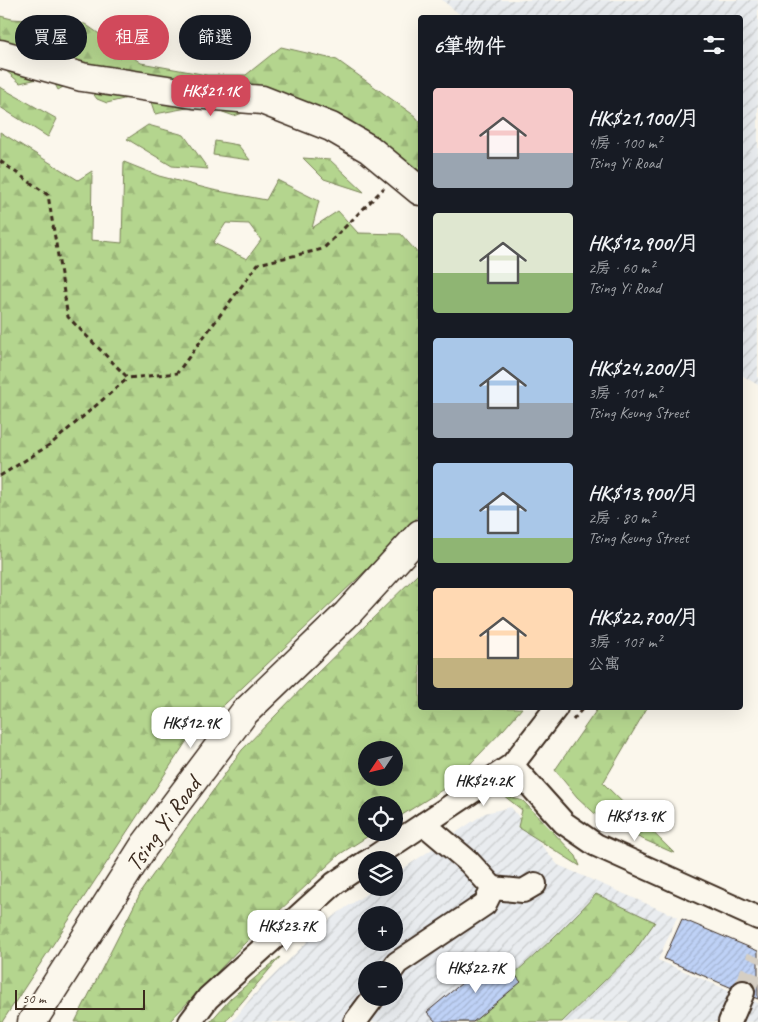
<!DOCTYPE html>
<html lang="zh-TW">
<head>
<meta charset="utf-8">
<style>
	:root { --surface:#171b24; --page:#20242c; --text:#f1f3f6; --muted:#9ea1a6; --accent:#d1495b }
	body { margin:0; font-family:Caveat,"LXGW WenKai TC",sans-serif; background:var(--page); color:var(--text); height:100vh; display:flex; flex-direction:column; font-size:19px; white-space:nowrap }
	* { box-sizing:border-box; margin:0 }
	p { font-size:16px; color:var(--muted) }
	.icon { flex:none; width:28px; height:28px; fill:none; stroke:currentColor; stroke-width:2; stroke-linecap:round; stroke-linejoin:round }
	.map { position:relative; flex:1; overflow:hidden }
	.details { position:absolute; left:418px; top:15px; width:325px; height:695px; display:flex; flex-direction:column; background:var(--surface); border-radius:5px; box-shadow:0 5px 20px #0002 }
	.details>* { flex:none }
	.guide { position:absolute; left:15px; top:15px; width:328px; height:45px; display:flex; gap:10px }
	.needle { width:32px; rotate:235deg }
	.controls { position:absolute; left:358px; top:741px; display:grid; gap:10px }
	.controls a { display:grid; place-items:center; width:45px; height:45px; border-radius:50%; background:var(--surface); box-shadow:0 5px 20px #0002; font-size:25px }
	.scale { position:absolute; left:15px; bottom:12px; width:130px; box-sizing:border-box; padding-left:5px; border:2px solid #3b2a1e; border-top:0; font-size:14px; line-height:18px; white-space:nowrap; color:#3b2a1e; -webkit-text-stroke:4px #fbf7ec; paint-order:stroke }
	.price { position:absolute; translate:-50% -42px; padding:0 11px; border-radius:10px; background:#fff; color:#222; font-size:16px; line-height:32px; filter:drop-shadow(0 1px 2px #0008) }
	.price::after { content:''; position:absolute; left:50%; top:30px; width:15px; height:11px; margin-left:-8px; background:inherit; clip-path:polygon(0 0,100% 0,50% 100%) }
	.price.on { background:var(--accent); color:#fff }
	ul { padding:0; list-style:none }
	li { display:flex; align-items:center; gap:15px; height:125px; padding:0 15px }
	li span { display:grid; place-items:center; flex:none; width:140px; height:100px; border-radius:5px; color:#555 }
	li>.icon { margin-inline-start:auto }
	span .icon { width:60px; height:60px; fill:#fffc; stroke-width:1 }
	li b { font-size:21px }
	h2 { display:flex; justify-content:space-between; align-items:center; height:60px; padding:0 15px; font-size:21px }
	.pill { padding:0 18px; border-radius:22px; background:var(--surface); box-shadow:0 5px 20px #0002; font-size:18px; line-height:45px }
	.pill.on { background:var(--accent); color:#fff }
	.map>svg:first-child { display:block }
	.industrial { fill:url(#industrial-furrows); fill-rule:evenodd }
	.forest { fill:url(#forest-firs); stroke:#788056; fill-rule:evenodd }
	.building { fill:url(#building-hatch); stroke:#3b2a1e }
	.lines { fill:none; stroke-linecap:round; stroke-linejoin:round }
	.minor-tunnel { stroke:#d5cec3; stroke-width:22; stroke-dasharray:22 11; stroke-linecap:butt }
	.minor-casing { stroke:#3b2a1e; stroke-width:26 }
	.major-casing { stroke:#3b2a1e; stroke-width:31 }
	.path { stroke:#3b2a1e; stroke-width:3; stroke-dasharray:5 4; stroke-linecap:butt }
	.minor { stroke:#fbf7ec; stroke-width:22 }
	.major { stroke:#fbf7ec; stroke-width:28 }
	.labels { text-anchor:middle; stroke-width:4; stroke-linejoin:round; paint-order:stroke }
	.street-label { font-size:24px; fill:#3b2a1e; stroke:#fbf7ec }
</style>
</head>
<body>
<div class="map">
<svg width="758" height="1022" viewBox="0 0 758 1022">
	<defs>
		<pattern id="industrial-furrows" width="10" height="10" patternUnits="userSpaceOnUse" patternTransform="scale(1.25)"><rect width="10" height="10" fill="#e9ecef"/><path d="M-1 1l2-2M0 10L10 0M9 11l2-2" fill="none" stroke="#c9cbcc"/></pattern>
		<pattern id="forest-firs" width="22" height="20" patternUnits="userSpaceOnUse" patternTransform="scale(1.25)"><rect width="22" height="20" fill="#b4d58e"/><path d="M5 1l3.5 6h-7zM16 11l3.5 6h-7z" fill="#9cb77a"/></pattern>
		<pattern id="building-hatch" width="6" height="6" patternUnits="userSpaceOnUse" patternTransform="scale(1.25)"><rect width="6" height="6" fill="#bed1f6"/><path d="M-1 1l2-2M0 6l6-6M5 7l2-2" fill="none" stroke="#a4b4d2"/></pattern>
	</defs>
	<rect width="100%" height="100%" fill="#fbf7ec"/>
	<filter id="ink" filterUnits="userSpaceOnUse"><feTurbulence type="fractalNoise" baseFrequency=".02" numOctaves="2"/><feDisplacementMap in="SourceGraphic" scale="10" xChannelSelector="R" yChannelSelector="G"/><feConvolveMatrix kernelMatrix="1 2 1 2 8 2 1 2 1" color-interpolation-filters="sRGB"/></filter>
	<g filter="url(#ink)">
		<g class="industrial">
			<path d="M442,0H758V385L740,374V18L463,17Z"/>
			<path d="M511,807L531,833L558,865L677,917L658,960L758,1003V1022H232L252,997L332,917L375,888H394V875L485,813ZM366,915H394V942H366ZM366,970H394V998H366Z"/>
		</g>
		<g class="forest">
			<path d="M0,16L12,19L85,24L141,63L207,75H246L281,47L337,60L415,116L420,122V203L364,155L258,108L234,116L203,105L155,114L148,93L107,103L97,99L89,88L75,80L58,90L51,76L20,83L4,69L0,70Z"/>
			<path d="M0,87L57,119L48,137L0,107Z"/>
			<path d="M148,125L184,135L208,169L172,166L127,139Z"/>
			<path d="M0,132L78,180L92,171L91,240L122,243L124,162L159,176L213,190L266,200L277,180L319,201L312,228L338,211L358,233L401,234L420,256V512L414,522L357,579L188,739L2,1022H0ZM226,223L249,224L261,240L247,259L213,243Z"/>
			<path d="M215,141L238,145L250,160L213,155Z"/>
			<path d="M303,158L330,160L364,192L324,179Z"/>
			<path d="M420,572V708H522L504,729L450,785L394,820V805H366V832L373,833L340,854L245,943L169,1022H75L142,890L242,750L313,677ZM366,750H394V778H366Z"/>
			<path d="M598,708H647L603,783L674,853L604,822L577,797L555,770Z"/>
			<path d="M503,795L523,801L576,856L580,866L518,827L522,810Z"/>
			<path d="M596,894L655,922L633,953L562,1022H458C507,981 553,941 596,894Z"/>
			<path d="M280,957L225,1022H210L231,998Z"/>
		</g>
		<g class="building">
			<path d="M682,919L758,951V999L664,959Z"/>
			<path d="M497,954L521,982L473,1022H436L427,1012Z"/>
		</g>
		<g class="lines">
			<path class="minor-tunnel" d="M743,992L758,957"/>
			<defs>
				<g id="minor">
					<path d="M512,765L564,823L596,845L758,918"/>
					<path d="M370,860L512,765L556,708"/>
					<path d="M493,888L523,891L535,884"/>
					<path d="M392,970L397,963L485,904L493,888L469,862L424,824"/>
					<path d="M190,1022L208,998L335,883L366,862"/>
					<path d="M355,1022L373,998"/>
					<path d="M730,1022L743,992"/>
				</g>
				<g id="major">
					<path d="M0,54L82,77L194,94L262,100L331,127L369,149L420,191"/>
					<path d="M32,1022L144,846L244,713L347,614L420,534"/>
				</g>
			</defs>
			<use href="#minor" class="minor-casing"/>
			<use href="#major" class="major-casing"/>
			<g class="path">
				<path d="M0,161L48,195L68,317L128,378L177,373L258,264L323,249L384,188"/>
				<path d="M0,476L51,444L128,378"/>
				<path d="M573,720L583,708"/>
			</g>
			<use href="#minor" class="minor"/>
			<use href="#major" class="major"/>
		</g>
	</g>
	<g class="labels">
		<g class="street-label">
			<text transform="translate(163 824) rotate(-54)" y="8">Tsing Yi Road</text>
		</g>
	</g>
</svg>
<div class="controls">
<a><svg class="needle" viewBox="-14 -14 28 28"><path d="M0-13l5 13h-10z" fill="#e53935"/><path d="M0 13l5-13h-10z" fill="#9ea1a6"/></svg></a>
<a><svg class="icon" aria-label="locate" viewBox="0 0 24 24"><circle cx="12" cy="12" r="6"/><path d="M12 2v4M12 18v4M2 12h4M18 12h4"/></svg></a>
<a><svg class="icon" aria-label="layers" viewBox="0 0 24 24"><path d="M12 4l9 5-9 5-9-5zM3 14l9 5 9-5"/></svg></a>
<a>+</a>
<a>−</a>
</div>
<div class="scale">50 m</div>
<b class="price on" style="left:211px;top:117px">HK$21.1K</b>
<b class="price" style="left:191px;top:749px">HK$12.9K</b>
<b class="price" style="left:484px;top:807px">HK$24.2K</b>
<b class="price" style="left:635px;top:842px">HK$13.9K</b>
<b class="price" style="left:287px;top:952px">HK$23.7K</b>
<b class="price" style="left:476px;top:994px">HK$22.7K</b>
<div class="guide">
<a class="pill">買屋</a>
<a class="pill on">租屋</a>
<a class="pill">篩選</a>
</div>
<section class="details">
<h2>6筆物件<svg class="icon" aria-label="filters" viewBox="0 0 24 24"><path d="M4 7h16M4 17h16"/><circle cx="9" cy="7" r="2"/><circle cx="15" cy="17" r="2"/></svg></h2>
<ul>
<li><span style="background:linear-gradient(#f6c9c9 65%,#9aa5b1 0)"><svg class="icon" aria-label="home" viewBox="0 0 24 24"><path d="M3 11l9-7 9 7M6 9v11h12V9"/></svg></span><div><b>HK$21,100/月</b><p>4房 · 100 m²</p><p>Tsing Yi Road</p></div></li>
<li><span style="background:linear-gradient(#dfe7d0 60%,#8fb573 0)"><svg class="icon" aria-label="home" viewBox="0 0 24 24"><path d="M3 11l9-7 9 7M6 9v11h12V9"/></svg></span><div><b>HK$12,900/月</b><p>2房 · 60 m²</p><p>Tsing Yi Road</p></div></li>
<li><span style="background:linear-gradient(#a9c7e8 65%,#9aa5b1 0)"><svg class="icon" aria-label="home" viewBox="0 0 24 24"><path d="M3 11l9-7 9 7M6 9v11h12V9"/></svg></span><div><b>HK$24,200/月</b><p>3房 · 101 m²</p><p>Tsing Keung Street</p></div></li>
<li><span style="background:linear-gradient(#a9c7e8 75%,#8fb573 0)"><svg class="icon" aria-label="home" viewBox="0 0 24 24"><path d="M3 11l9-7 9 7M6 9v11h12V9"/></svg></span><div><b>HK$13,900/月</b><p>2房 · 80 m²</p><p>Tsing Keung Street</p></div></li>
<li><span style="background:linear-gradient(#ffd9b3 70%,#c2b280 0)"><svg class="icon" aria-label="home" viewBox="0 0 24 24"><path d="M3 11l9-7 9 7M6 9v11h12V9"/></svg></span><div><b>HK$22,700/月</b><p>3房 · 107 m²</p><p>公寓</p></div></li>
</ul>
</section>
</div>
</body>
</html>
